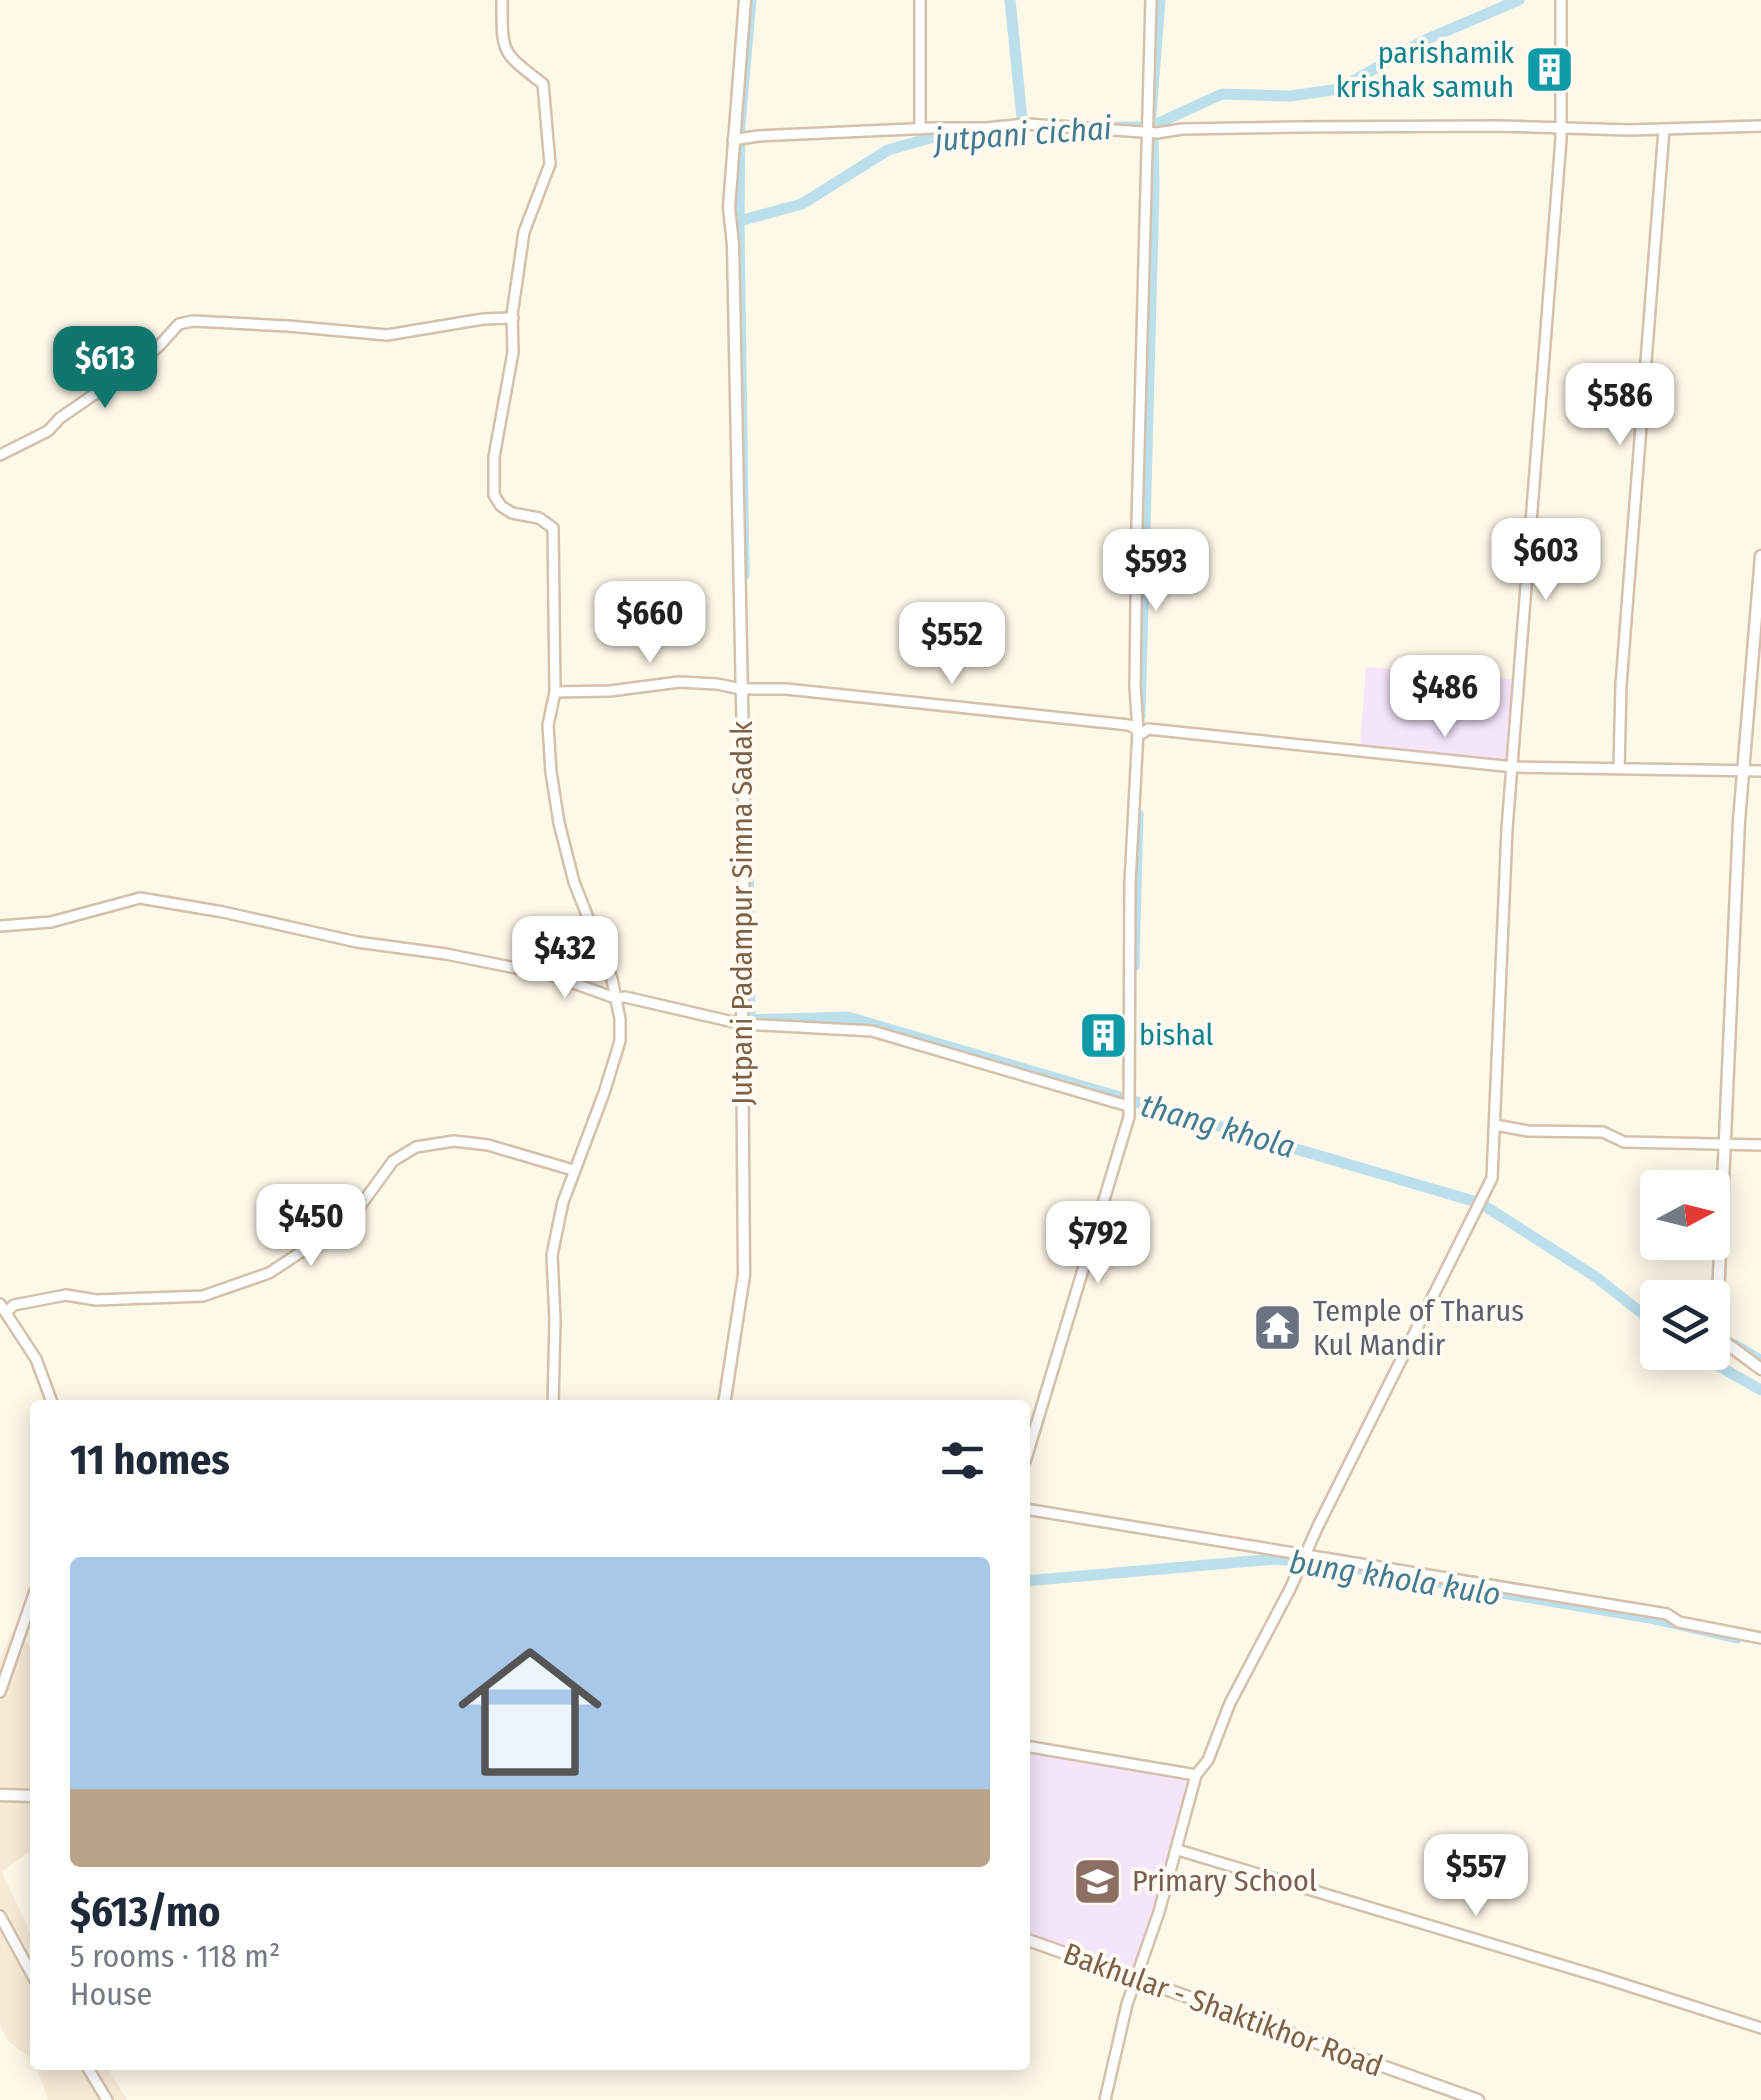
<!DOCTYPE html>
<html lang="en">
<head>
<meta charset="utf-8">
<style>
	:root { --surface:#fff; --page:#f6f6f7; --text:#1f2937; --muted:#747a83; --accent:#0f766e }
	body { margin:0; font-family:"Fira Sans Condensed",sans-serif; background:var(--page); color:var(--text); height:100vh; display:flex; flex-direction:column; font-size:38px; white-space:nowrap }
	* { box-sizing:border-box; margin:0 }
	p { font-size:32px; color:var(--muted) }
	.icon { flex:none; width:55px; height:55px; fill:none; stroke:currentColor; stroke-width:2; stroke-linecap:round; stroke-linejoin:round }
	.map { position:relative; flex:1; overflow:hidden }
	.drawer { position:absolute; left:30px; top:1400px; width:1000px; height:670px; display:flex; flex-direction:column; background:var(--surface); border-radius:10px; box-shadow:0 5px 25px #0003 }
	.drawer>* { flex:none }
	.needle { width:65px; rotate:83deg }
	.controls { position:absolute; left:1640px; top:1170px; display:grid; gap:20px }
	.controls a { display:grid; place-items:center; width:90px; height:90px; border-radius:10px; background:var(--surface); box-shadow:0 5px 25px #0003; font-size:50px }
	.price { position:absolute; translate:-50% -85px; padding:0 22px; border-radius:20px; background:#fff; color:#222; font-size:32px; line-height:65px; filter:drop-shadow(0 2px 5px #0008) }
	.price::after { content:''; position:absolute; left:50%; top:60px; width:30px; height:22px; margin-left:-15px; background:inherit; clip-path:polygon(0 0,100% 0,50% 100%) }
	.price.current { background:var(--accent); color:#fff }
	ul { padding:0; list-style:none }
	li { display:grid; align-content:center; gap:20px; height:530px; padding:0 40px }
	li span { display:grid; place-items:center; height:310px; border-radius:10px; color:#555 }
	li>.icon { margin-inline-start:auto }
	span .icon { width:180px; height:180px; fill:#fffc; stroke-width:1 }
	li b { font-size:42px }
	h2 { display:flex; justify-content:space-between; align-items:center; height:120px; padding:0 40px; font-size:42px }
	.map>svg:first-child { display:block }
	.residential { fill:#f7ebd7 }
	.education { fill:#f5e5fb }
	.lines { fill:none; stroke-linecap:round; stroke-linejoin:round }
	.canal { stroke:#bbdfeb; stroke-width:11 }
	.minor-casing { stroke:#d3c1ad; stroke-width:14 }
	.tertiary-casing { stroke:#d3c1ad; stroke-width:15 }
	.minor { stroke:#fff; stroke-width:9 }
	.tertiary { stroke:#fff; stroke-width:10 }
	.labels { text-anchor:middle; stroke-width:8; stroke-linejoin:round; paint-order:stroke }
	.culture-label { font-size:30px; fill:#0d838f; stroke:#fffbf2; text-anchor:end }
	.street-label { font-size:30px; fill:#7c6049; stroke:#fffbf2 }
	.worship-label { font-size:30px; fill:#5b616d; stroke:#fffbf2; text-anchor:start }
	.education-label { font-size:30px; fill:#785e54; stroke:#fffbf2; text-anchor:start }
	.water-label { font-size:32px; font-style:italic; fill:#417c91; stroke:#fffbf2 }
</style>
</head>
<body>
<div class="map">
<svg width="1761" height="2100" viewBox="0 0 1761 2100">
	<rect width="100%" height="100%" fill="#fef8e9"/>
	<g class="residential">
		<path d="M11,1633L35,1649V1851L27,1853L2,1872L35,1943V2062L7,2040L0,2026V1660Z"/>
		<path d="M36,2065H106L127,2100H48Z"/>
	</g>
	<g class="education">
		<path d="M1366,667L1521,680L1514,767L1360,745Z"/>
		<path d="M1025,1746L1196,1775L1178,1850L1134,1979L1025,1939Z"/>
	</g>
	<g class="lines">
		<g class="canal">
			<path d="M751,0L740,124L739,221L802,204L888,150L930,138L999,131"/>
			<path d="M1010,0L1023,128"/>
			<path d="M1117,127H1150L1222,94L1291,96L1339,89L1425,40L1519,0"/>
			<path d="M739,221L744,575"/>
			<path d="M1140,716L1154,187L1153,138L1150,127L1160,0"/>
			<path d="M748,844L750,1020"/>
			<path d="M1134,966L1138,814"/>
			<path d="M745,1020L848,1017L1480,1203L1596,1277L1658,1326"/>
			<path d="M1735,1345L1761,1361"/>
			<path d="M1694,1352L1761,1390"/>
			<path d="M1025,1581L1275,1559L1348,1567L1650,1618L1737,1638"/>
		</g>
		<defs>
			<g id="minor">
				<path d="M502,0C502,55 501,51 543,84L550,164L524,232L512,315L513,352L494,457V495L501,506L512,513L539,518L553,528L555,692L548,725L551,772L559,823L574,882L612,979L620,1019V1041L604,1093L563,1202L552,1255L555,1320L553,1405"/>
				<path d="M920,129V0"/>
				<path d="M733,140L758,136L933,128H986L1027,124L1157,133L1182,129L1297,127L1498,126L1630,130L1761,126"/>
				<path d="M0,455L48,431L60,418L131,369L158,347L179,324L193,321L288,326L387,335L483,319L513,318"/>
				<path d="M555,692L610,691L679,682L717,684L741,689H786L1129,725L1143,733L1148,729L1514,767L1761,771"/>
				<path d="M1619,768L1621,685L1664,129"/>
				<path d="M0,926L51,922L140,898L223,912L357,942L446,954L551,975L615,998L625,997L742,1024L872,1031L1128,1106"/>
				<path d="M1495,1125L1528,1131L1603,1132L1624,1142L1761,1145"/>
				<path d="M0,1304L36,1359L53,1405"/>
				<path d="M6,1312L14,1305L66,1295L96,1300L203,1296L269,1273L350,1220L393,1161L416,1147L454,1141L488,1145L573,1170"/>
				<path d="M1025,1462L1129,1117L1130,882L1138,731L1135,686L1137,523L1151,0"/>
				<path d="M1025,1509L1667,1614L1679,1622L1761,1638"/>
				<path d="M0,1692L35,1591"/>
				<path d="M1025,1746L1196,1775"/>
				<path d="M1178,1850L1604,1978L1761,2028"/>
				<path d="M0,1916L35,1980"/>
				<path d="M86,2065L107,2100"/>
				<path d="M1105,2100L1127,2004L1159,1912L1196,1775L1208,1760L1230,1703L1290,1589L1318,1526L1492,1178L1507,829L1561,139V0"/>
			</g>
			<g id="tertiary">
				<path d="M1761,556L1739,821L1717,1319L1722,1340L1761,1369"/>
				<path d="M724,1405L744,1275L742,1018L744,802L733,245L729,207L745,0"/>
				<path d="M0,1795L35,1796"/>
				<path d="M1025,1939L1478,2100"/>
			</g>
		</defs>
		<use href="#minor" class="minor-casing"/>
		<use href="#tertiary" class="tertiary-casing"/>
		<use href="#minor" class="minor"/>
		<use href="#tertiary" class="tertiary"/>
	</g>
	<defs>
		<symbol id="building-square" viewBox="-11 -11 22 22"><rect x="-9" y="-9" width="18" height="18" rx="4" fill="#0f9aa8" stroke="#fffbf2"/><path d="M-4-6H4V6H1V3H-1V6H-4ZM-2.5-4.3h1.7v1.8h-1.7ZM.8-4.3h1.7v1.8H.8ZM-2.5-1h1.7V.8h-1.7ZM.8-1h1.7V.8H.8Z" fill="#fff"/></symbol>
		<symbol id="temple-square" viewBox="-11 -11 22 22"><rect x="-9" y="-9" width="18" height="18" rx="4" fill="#6b7280" stroke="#fffbf2"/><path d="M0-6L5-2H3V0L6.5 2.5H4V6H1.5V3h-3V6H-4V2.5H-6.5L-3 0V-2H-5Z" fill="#fff"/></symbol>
		<symbol id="school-square" viewBox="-11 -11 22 22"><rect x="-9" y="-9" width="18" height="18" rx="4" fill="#8d6e63" stroke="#fffbf2"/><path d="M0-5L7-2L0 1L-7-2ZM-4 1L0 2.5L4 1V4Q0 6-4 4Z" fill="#fff"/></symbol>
	</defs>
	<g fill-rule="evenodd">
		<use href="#building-square" x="1522" y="42" width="55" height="55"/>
		<use href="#building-square" x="1076" y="1008" width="55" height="55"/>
		<use href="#temple-square" x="1250" y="1300" width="55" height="55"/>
		<use href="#school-square" x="1070" y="1854" width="55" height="55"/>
	</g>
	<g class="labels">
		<g class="culture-label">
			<text x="1514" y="63">parishamik<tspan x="1514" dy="34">krishak samuh</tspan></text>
			<text x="1139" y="1045" text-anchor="start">bishal</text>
		</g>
		<g class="street-label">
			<text transform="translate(742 913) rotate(-90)" y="10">Jutpani Padampur Simna Sadak</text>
			<text transform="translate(1223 2010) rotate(20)" y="10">Bakhular - Shaktikhor Road</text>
		</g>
		<g class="worship-label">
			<text x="1313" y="1321">Temple of Tharus<tspan x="1313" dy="34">Kul Mandir</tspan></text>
		</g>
		<g class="education-label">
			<text x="1132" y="1891">Primary School</text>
		</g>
		<g class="water-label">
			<text transform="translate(1023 134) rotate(-4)" y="11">jutpani cichai</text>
			<text transform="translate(1218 1126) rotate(16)" y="11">thang khola</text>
			<text transform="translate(1395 1578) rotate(9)" y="11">bung khola kulo</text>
		</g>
	</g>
</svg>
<div class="controls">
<a><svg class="needle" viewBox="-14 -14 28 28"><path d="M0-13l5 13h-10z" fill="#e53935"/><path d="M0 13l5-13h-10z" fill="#747a83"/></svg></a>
<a><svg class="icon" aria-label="layers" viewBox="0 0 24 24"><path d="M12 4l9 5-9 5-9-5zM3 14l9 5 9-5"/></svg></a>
</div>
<b class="price current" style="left:105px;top:411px">$613</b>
<b class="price" style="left:1620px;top:448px">$586</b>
<b class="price" style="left:1546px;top:603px">$603</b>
<b class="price" style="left:1156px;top:614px">$593</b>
<b class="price" style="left:650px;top:666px">$660</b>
<b class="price" style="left:952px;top:687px">$552</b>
<b class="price" style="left:1445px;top:740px">$486</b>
<b class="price" style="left:565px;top:1001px">$432</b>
<b class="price" style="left:311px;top:1269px">$450</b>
<b class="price" style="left:1098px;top:1286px">$792</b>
<b class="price" style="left:1476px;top:1919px">$557</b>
<section class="drawer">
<h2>11 homes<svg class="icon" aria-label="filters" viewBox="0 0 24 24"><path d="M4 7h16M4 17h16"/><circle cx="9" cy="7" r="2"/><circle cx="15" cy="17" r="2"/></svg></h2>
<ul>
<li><span style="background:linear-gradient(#a9c7e8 75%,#b9a48a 0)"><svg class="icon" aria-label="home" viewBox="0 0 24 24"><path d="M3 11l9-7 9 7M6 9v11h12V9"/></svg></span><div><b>$613/mo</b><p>5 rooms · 118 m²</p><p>House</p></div></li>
</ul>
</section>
</div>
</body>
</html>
